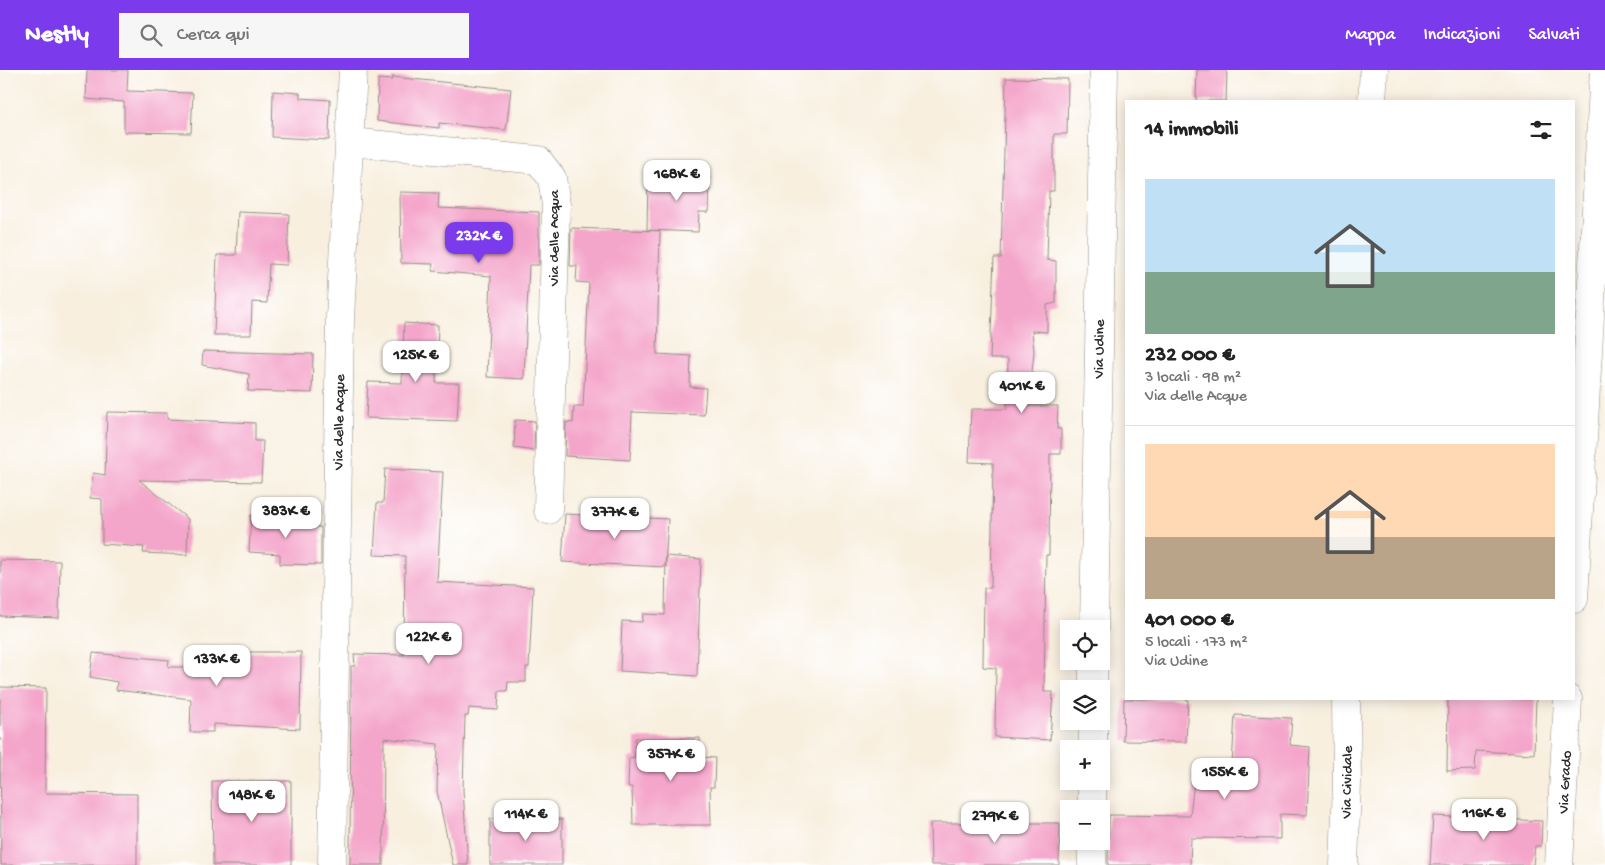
<!DOCTYPE html>
<html lang="it">
<head>
<meta charset="utf-8">
<style>
	:root { --surface:#fff; --page:#f6f6f6; --text:#222; --muted:#767676; --line:#e0e0e0; --accent:#7c3aed }
	body { margin:0; font-family:"Gochi Hand",sans-serif; background:var(--page); color:var(--text); height:100vh; display:flex; flex-direction:column; font-size:19px; white-space:nowrap }
	* { box-sizing:border-box; margin:0 }
	p { font-size:16px; color:var(--muted) }
	.icon { flex:none; width:28px; height:28px; fill:none; stroke:currentColor; stroke-width:2; stroke-linecap:round; stroke-linejoin:round }
	.map { position:relative; flex:1; overflow:hidden }
	.sheet { position:absolute; left:1125px; top:30px; width:450px; height:600px; display:flex; flex-direction:column; background:var(--surface); border-radius:0px; box-shadow:0 2px 12px #0003 }
	.sheet>* { flex:none }
	.fabs { position:absolute; left:1060px; top:550px; display:grid; gap:10px }
	.fabs a { display:grid; place-items:center; width:50px; height:50px; border-radius:0px; background:var(--surface); box-shadow:0 2px 12px #0003; font-size:25px }
	.price { position:absolute; translate:-50% -42px; padding:0 11px; border-radius:10px; background:#fff; color:#222; font-size:16px; line-height:32px; filter:drop-shadow(0 1px 2px #0008) }
	.price::after { content:''; position:absolute; left:50%; top:30px; width:15px; height:11px; margin-left:-8px; background:inherit; clip-path:polygon(0 0,100% 0,50% 100%) }
	.price.selected { background:var(--accent); color:#fff }
	ul { padding:0; list-style:none }
	li { display:grid; align-content:center; gap:10px; height:265px; padding:0 20px }
	li+li { border-top:1px solid var(--line) }
	li span { display:grid; place-items:center; height:155px; border-radius:0px; color:#555 }
	li>.icon { margin-inline-start:auto }
	span .icon { width:90px; height:90px; fill:#fffc; stroke-width:1 }
	li b { font-size:21px }
	h2 { display:flex; justify-content:space-between; align-items:center; height:60px; padding:0 20px; font-size:21px }
	header { display:flex; align-items:center; gap:30px; box-sizing:border-box; height:70px; padding:0 25px; background:var(--accent); color:#fff }
	header strong { font-size:24px }
	nav { display:flex; gap:28px; margin-inline-start:auto; font-size:18px }
	.search { width:350px; height:45px; background:var(--page); display:flex; align-items:center; gap:12px; box-sizing:border-box; padding:0 18px; border-radius:0px; color:var(--muted); font-size:19px }
	.map>svg:first-child { display:block }
	.building { fill:#f4a5ca }
	.lines { fill:none; stroke-linecap:round; stroke-linejoin:round }
	.minor-casing { stroke:#928d85; stroke-width:29 }
	.minor { stroke:#fff; stroke-width:28 }
	.labels { text-anchor:middle; stroke-width:4.5; stroke-linejoin:round; paint-order:stroke }
	.street-label { font-size:15px; fill:#2b2b2b; stroke:#fff }
</style>
</head>
<body>
<header>
<strong>Nestly</strong>
<div class="search"><svg class="icon" aria-label="search" viewBox="0 0 24 24"><circle cx="10" cy="10" r="6"/><path d="M15 15l6 6"/></svg>Cerca qui</div>
<nav><a>Mappa</a><a>Indicazioni</a><a>Salvati</a></nav>
</header>
<div class="map">
<svg width="1605" height="795" viewBox="0 0 1605 795">
	<rect width="100%" height="100%" fill="#fff"/>
	<filter id="ink" filterUnits="userSpaceOnUse"><feTurbulence type="fractalNoise" baseFrequency=".02" numOctaves="2"/><feDisplacementMap in="SourceGraphic" scale="10" xChannelSelector="R" yChannelSelector="G"/><feConvolveMatrix kernelMatrix="1 2 1 2 8 2 1 2 1" color-interpolation-filters="sRGB"/></filter>
	<filter id="wash" filterUnits="userSpaceOnUse"><feTurbulence type="fractalNoise" baseFrequency=".0096" numOctaves="4" result="noise"/><feDisplacementMap in="SourceGraphic" scale="20" xChannelSelector="R" yChannelSelector="G"/><feGaussianBlur stdDeviation="1.12" result="paint"/><feColorMatrix in="noise" values="0 0 0 0 0 0 0 0 0 0 0 0 0 0 0 0 0 1.4 0 .05"/><feComposite in="paint" operator="in"/></filter>
	<g filter="url(#wash)">
		<rect width="100%" height="100%" fill="#f8efdf"/>
		<g id="blocks">
			<g class="building">
				<path d="M87,0H128L127,21L193,23L191,63L124,62V32L86,29Z"/>
				<path d="M1197,0H1227L1226,31H1196Z"/>
				<path d="M392,7L511,19L506,60L439,53V58L377,51L378,9L392,10Z"/>
				<path d="M1006,8L1068,9L1067,64H1054V121H1049L1047,190L1056,191V233L1047,235V262L1032,261L1034,281L1029,336H1058L1057,359H1061V384H1050L1049,485H1046L1044,622H1053L1050,670L995,667L996,598L983,597L984,518H991L993,393L969,392L971,339H1007L1008,289H990L994,188H1001Z"/>
				<path d="M273,21L300,23V28L330,30L329,70L272,67Z"/>
				<path d="M648,105L710,107L709,142H699L698,162L647,160Z"/>
				<path d="M400,122L439,123L438,138L539,142V195H529L524,309L487,307L491,206L432,201L433,194L401,193Z"/>
				<path d="M238,142L289,144L287,195L269,194L267,233L252,232L251,265H214L217,185H236Z"/>
				<path d="M571,158L660,161L657,284L691,286L690,317L706,318L704,345L632,342L630,390L565,386L566,352L573,353L574,337H583L589,213L576,212L577,196H570Z"/>
				<path d="M404,253L438,255L436,313H459L457,351L366,348L368,312L402,313Z"/>
				<path d="M203,281L313,284L312,323L248,321L249,304L202,295Z"/>
				<path d="M107,342L167,343V349L255,353V371H263L261,412L139,410L188,449L187,485L143,483L144,477L102,474V429L90,428L93,403L105,405Z"/>
				<path d="M515,350L535,351L534,381L514,378Z"/>
				<path d="M385,399L443,402L437,512L533,517L529,597H526V612H508L507,621H499L498,640L469,638L468,646H465L463,720L468,795H453L437,721L438,674L384,668L383,795H350L351,596H355L354,584L404,585L405,486L374,485L377,433H383Z"/>
				<path d="M565,444L668,449L665,497L562,492Z"/>
				<path d="M251,445L305,446V457H321V495L280,494V484L249,482Z"/>
				<path d="M666,486L701,489L697,606L620,601L622,551L642,552L643,544L665,545Z"/>
				<path d="M0,490L60,491L59,548L0,546Z"/>
				<path d="M236,582H301L300,659L213,654V662H190L191,629L116,620L117,612L90,607L93,583L169,590L168,597H235Z"/>
				<path d="M0,617L46,618L45,723L137,724V795H1Z"/>
				<path d="M1124,629H1188L1186,672L1123,671Z"/>
				<path d="M1448,629H1536L1534,684L1476,681L1475,700L1447,701Z"/>
				<path d="M1235,645L1292,648L1290,675L1310,677L1307,745L1280,744V769L1191,768L1190,795H1108L1109,745L1190,746L1194,711H1231Z"/>
				<path d="M635,668H700L701,687L715,688L714,717H710L711,755H633L632,717H628L629,688L635,687Z"/>
				<path d="M212,711H291V795H213Z"/>
				<path d="M1433,746L1542,751L1541,776H1535L1533,795H1430Z"/>
				<rect x="490" y="749" width="72" height="46"/>
				<path d="M930,753H1060L1059,795H931Z"/>
			</g>
		</g>
	</g>
	<g filter="url(#ink)">
		<use href="#blocks" fill-opacity="0" stroke="#928d85" stroke-width="1"/>
		<g class="lines">
			<defs>
				<g id="minor">
					<path d="M1372,31L1374,0"/>
					<path d="M350,72L538,90L552,108L556,135L548,440"/>
					<path d="M1574,529L1604,0"/>
					<path d="M1094,559L1104,0"/>
					<path d="M1093,619V591"/>
					<path d="M1093,679V651"/>
					<path d="M1092,739V711"/>
					<path d="M332,795L340,248L353,0"/>
					<path d="M1092,795V771"/>
					<path d="M1344,795L1347,713L1346,629"/>
					<path d="M1559,795L1568,629"/>
				</g>
			</defs>
			<use href="#minor" class="minor-casing"/>
			<use href="#minor" class="minor"/>
		</g>
	</g>
	<g class="labels">
		<g class="street-label">
			<text transform="translate(553 168) rotate(-90)" y="5">Via delle Acqua</text>
			<text transform="translate(1098 279) rotate(-89)" y="5">Via Udine</text>
			<text transform="translate(338 352) rotate(-89)" y="5">Via delle Acque</text>
			<text transform="translate(1346 712) rotate(-89)" y="5">Via Cividale</text>
			<text transform="translate(1564 712) rotate(-87)" y="5">Via Grado</text>
		</g>
	</g>
</svg>
<div class="fabs">
<a><svg class="icon" aria-label="locate" viewBox="0 0 24 24"><circle cx="12" cy="12" r="6"/><path d="M12 2v4M12 18v4M2 12h4M18 12h4"/></svg></a>
<a><svg class="icon" aria-label="layers" viewBox="0 0 24 24"><path d="M12 4l9 5-9 5-9-5zM3 14l9 5 9-5"/></svg></a>
<a>+</a>
<a>−</a>
</div>
<b class="price" style="left:677px;top:132px">168K €</b>
<b class="price selected" style="left:479px;top:194px">232K €</b>
<b class="price" style="left:416px;top:313px">125K €</b>
<b class="price" style="left:1022px;top:344px">401K €</b>
<b class="price" style="left:286px;top:469px">383K €</b>
<b class="price" style="left:615px;top:470px">377K €</b>
<b class="price" style="left:429px;top:595px">122K €</b>
<b class="price" style="left:217px;top:617px">133K €</b>
<b class="price" style="left:671px;top:712px">357K €</b>
<b class="price" style="left:1225px;top:730px">155K €</b>
<b class="price" style="left:252px;top:753px">148K €</b>
<b class="price" style="left:1484px;top:771px">116K €</b>
<b class="price" style="left:526px;top:772px">114K €</b>
<b class="price" style="left:995px;top:774px">279K €</b>
<section class="sheet">
<h2>14 immobili<svg class="icon" aria-label="filters" viewBox="0 0 24 24"><path d="M4 7h16M4 17h16"/><circle cx="9" cy="7" r="2"/><circle cx="15" cy="17" r="2"/></svg></h2>
<ul>
<li><span style="background:linear-gradient(#bfe0f5 60%,#7fa58c 0)"><svg class="icon" aria-label="home" viewBox="0 0 24 24"><path d="M3 11l9-7 9 7M6 9v11h12V9"/></svg></span><div><b>232 000 €</b><p>3 locali · 98 m²</p><p>Via delle Acque</p></div></li>
<li><span style="background:linear-gradient(#ffd9b3 60%,#b9a48a 0)"><svg class="icon" aria-label="home" viewBox="0 0 24 24"><path d="M3 11l9-7 9 7M6 9v11h12V9"/></svg></span><div><b>401 000 €</b><p>5 locali · 173 m²</p><p>Via Udine</p></div></li>
</ul>
</section>
</div>
</body>
</html>
